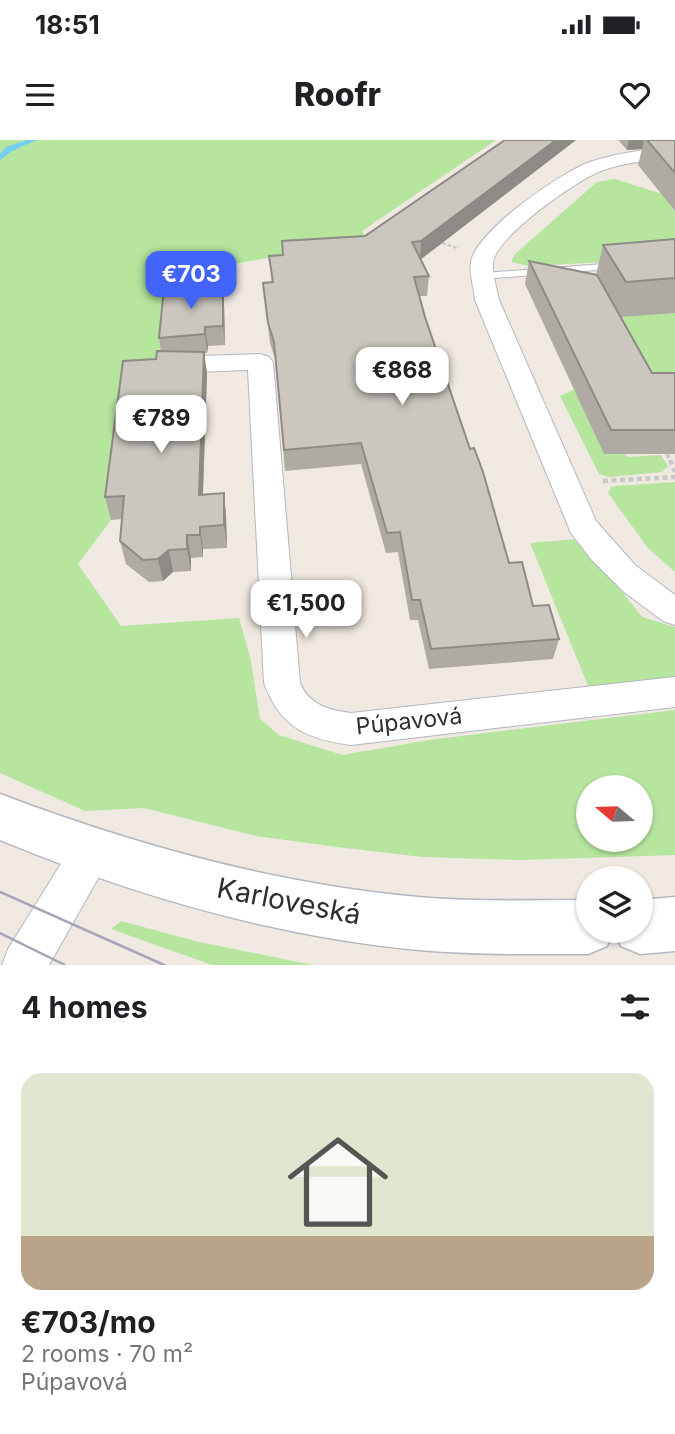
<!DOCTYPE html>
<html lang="en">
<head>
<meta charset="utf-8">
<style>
	:root { --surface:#fff; --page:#f6f6f6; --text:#202124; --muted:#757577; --line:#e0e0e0; --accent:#4264fb }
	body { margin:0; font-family:Inter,sans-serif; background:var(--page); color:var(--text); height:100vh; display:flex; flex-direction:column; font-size:26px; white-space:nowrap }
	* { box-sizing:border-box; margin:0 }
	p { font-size:23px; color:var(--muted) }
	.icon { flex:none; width:38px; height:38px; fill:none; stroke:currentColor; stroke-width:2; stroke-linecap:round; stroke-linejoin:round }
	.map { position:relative; height:825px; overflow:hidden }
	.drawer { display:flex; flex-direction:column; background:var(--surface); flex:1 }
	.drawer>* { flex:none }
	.needle { width:46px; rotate:289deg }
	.fabs { position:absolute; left:576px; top:635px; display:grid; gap:14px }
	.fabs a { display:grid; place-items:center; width:77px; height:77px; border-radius:50%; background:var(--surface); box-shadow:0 2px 5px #0004; font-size:35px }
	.price { position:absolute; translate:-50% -60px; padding:0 16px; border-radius:14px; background:#fff; color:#222; font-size:23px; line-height:46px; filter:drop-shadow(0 2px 4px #0008) }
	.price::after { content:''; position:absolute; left:50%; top:42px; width:21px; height:16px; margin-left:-10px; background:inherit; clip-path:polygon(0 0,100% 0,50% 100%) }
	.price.on { background:var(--accent); color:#fff }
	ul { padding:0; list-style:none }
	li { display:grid; align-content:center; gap:14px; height:371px; padding:0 21px }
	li+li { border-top:2px solid var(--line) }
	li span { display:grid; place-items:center; height:217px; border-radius:21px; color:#555 }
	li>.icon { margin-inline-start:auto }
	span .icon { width:126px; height:126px; fill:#fffc; stroke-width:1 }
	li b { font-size:30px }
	h2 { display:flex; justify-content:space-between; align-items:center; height:84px; padding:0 21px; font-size:30px }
	.status { display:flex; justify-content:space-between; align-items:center; height:49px; padding:0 35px; background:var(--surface); direction:ltr }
	.status svg { height:19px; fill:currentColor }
	header { display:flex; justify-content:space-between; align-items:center; height:91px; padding:0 21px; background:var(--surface); font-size:32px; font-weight:800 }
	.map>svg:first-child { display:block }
	.green { fill:#b6e59e; fill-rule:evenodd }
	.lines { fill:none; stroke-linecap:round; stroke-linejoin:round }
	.stream { fill:#75cff0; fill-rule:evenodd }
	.lane-casing { stroke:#b4b7c1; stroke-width:2 }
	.street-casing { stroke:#b4b7c1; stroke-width:2 }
	.secondary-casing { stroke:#b4b7c1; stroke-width:3 }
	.path-far2 { stroke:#c9c9c9; stroke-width:2.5; stroke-dasharray:3.5 2.5; stroke-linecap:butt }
	.path-far1 { stroke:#c9c9c9; stroke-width:3.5; stroke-dasharray:4.5 2.5; stroke-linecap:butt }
	.path { stroke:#c9c9c9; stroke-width:4.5; stroke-dasharray:5 3.5; stroke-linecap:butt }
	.lane { fill:#fff; fill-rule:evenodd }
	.street { fill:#fff; fill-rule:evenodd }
	.secondary { fill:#fff; fill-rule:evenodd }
	.tram { stroke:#a3a6b8; stroke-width:2.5 }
	.wall { fill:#afaba4 }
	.shaded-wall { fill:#8e8b86 }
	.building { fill:#cbc7bf; stroke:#8e8b86; stroke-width:2 }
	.labels { text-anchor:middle; stroke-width:5; stroke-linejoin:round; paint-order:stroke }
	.street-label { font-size:23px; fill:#2e2e2e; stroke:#fff }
	.near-street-label { font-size:28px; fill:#2e2e2e; stroke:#fff }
</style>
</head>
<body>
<div class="status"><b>18:51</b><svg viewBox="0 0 49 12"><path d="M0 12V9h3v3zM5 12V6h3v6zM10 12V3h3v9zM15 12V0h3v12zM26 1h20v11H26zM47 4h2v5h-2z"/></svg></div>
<header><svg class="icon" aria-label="menu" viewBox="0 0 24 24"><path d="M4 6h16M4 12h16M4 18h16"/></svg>Roofr<svg class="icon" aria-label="heart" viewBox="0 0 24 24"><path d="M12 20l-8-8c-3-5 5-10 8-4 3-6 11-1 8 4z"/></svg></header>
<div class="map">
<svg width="675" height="825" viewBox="0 0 675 825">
	<rect width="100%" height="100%" fill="#efe9e1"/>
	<g class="green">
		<path d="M0,0H496L362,91L371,109L267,118L181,134L166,167L160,242L128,243L111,380L78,424L121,486L239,478L250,516L260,579L279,595L342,615L429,600L675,570V715L521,720L423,717L345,708L256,696L144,668L85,671L0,633ZM588,648H640V700H588Z"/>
		<path d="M615,39L662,54L675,71V105L643,120L529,126L511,122L515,114L597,42Z"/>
		<path d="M592,161L675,173V256L625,313L627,317L661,315L668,326L662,332L609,337L599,334L560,256L573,250L637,245Z"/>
		<path d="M675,342V432L648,408L608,353L611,347L616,346Z"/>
		<path d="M579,399L642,477L675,487V536L589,548L530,403Z"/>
		<path d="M121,781L199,802L313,825H212L111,789Z"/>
	</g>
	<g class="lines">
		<path class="stream" d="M27,0H37L12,11L0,20V14L6,7Z"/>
		<defs>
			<path id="lane" d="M617,123L621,124V128L483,139L477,136L483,133Z"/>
			<g id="street">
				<path d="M675,7V19C651,20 624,22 601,31C577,40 495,97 493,123C492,134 497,149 499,160L596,381L635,425L675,455V485L663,481L624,452L591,419L571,393L475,160C474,149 469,133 471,122C476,91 561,32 590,22C617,13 646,9 675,7Z"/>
				<path d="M260,214L269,217L273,222L300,543C309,565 329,570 351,573L675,537V567L351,605C306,599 280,587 264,543L248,230L169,233L160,230L156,225L160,220L169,217Z"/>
				<path d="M92,692L107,698L113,712L49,825H2L8,809L77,698Z"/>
			</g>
			<g id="secondary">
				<path d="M0,654C134,705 274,744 418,757C474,762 531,760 588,760V791H613L607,806L588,814C532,814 475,815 419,810C275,797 133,755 0,700Z"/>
				<path d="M675,757V811L640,814L621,806L615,791H640V760Z"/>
			</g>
		</defs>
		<use href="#lane" class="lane-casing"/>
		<use href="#street" class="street-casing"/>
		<use href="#secondary" class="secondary-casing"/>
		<path class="path-far2" d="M442,103L457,108"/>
		<path class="path-far1" d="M667,314L670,321"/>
		<g class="path">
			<path d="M670,320L675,332"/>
			<path d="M603,341L675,337"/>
		</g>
		<use href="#lane" class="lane"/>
		<use href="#street" class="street"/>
		<use href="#secondary" class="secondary"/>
		<g class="tram">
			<path d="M0,752L164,825"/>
			<path d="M0,793L65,825"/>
		</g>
	</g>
	<g class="wall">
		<path d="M505,0H576L421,119L429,136L427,156H419L425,177L509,423L533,466L559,499L553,519L429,529L418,480H410L398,412L386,413L361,324L285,331L276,222L270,203L263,143H272L269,116L282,115L365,96Z"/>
		<path d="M618,0H675V71L638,25L642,9L627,10Z"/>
		<path d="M675,99V173L620,177L652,233H675V314H604L525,144L529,121L596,135L603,105Z"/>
		<path d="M223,146L224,164L225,205L208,206L207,213H204L207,234L203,354L224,353L226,376L227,408L203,409V417L191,418V431L173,432L163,441L149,442L126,424L120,401L122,379L111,380L105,357L161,211L159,198Z"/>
	</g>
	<g class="shaded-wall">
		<path d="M556,0H576L420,120L421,101Z"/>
		<path d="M629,0H644L642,9L627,10Z"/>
		<path d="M223,146L224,164L225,205L223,186Z"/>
		<path d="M205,187L208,206L207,213L205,194Z"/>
		<path d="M204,212L207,234L202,377L199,355Z"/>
		<path d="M224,353L226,376L227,408L224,385Z"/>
		<path d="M200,387L203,409V417L200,395Z"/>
		<path d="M187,395L191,418V431L187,409Z"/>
		<path d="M169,410L173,432L163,441L158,419Z"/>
	</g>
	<g class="building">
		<path d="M505,0H556L421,101L412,102L429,136L414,137L425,177L470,309L474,308L483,332L509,423L522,422L533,466L549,465L559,499L431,509L420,460H412L400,392L387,393L361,303L284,310L274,202L268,183L263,143L273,142L269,116L283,115L282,101L365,96Z"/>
		<path d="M647,0H675V33Z"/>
		<path d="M675,99V138L626,142L603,105Z"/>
		<path d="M529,121L597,135L652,233H675V290H611Z"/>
		<path d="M223,146V186L205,187V194L159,198L164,148Z"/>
		<path d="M157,211L204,212L199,355L224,353V385L200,387V395H187V409L169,410L158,419L143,420L120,401L124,356L105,357L123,221L156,219Z"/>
	</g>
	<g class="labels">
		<g class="street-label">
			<text transform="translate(409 581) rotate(-6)" y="8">Púpavová</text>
		</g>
		<g class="near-street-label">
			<text transform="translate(289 761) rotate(11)" y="10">Karloveská</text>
		</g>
	</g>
</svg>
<div class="fabs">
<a><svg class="needle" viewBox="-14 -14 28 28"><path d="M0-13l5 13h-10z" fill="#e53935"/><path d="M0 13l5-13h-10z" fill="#757577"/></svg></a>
<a><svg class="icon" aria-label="layers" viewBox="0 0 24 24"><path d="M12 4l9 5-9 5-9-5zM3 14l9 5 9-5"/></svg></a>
</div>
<b class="price on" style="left:191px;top:171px">€703</b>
<b class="price" style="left:402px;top:267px">€868</b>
<b class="price" style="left:161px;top:315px">€789</b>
<b class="price" style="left:306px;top:500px">€1,500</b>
</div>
<section class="drawer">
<h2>4 homes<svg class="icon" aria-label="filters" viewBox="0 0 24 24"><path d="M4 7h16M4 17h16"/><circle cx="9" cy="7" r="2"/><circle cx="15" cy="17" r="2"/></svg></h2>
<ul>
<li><span style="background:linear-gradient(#dfe7d0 75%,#b9a48a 0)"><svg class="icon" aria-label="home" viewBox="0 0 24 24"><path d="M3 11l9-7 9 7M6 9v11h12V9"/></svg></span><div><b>€703/mo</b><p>2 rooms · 70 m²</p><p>Púpavová</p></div></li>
</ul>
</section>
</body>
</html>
